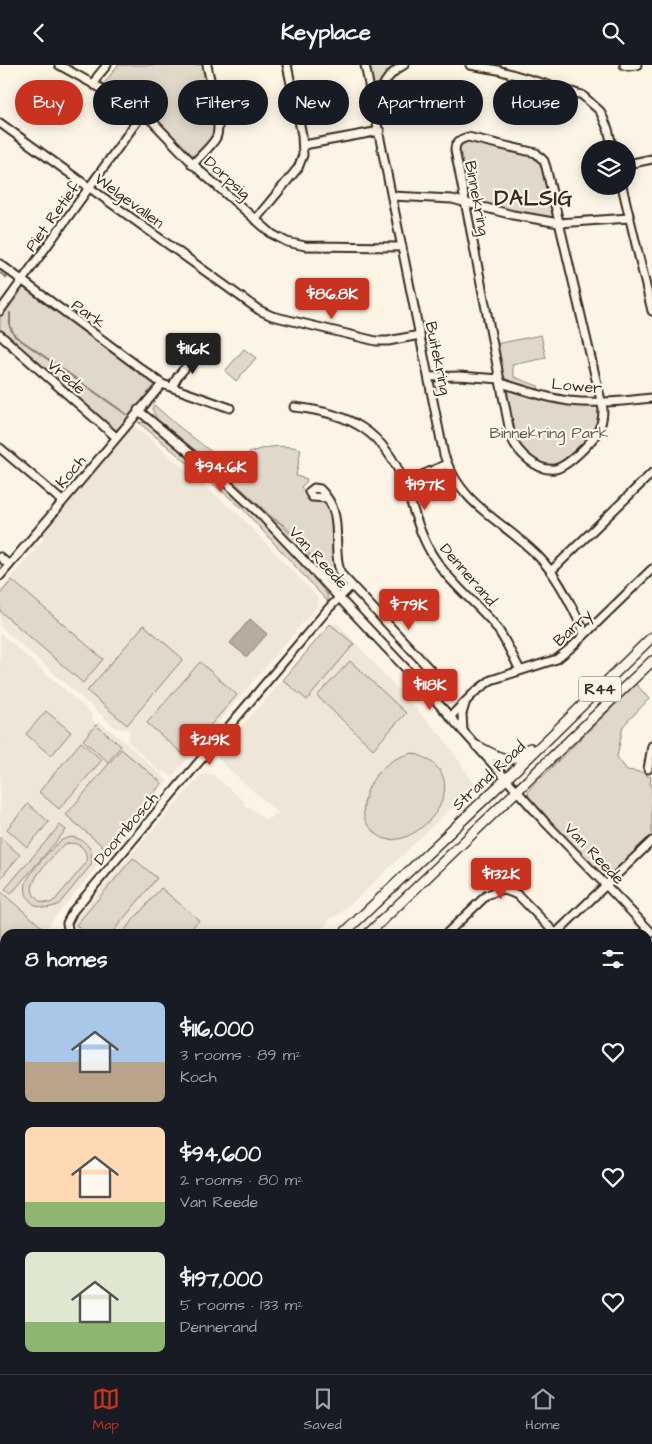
<!DOCTYPE html>
<html lang="en">
<head>
<meta charset="utf-8">
<style>
	:root { --surface:#171b24; --page:#242831; --text:#f1f3f6; --muted:#9ea1a6; --line:#363941; --accent:#c8321e }
	body { margin:0; font-family:"Architects Daughter",sans-serif; background:var(--page); color:var(--text); height:100vh; display:flex; flex-direction:column; font-size:19px; white-space:nowrap }
	* { box-sizing:border-box; margin:0 }
	p { font-size:16px; color:var(--muted) }
	.icon { flex:none; width:28px; height:28px; fill:none; stroke:currentColor; stroke-width:2; stroke-linecap:round; stroke-linejoin:round }
	.map { position:relative; flex:1; overflow:hidden }
	.details { position:absolute; left:0px; top:864px; width:652px; height:446px; display:flex; flex-direction:column; background:var(--surface); border-radius:15px 15px 0 0; box-shadow:0 2px 12px #0003 }
	.details>* { flex:none }
	.guide { position:absolute; left:15px; top:15px; width:622px; height:45px; display:flex; gap:10px }
	.tools { position:absolute; left:581px; top:75px; display:grid; gap:10px }
	.tools a { display:grid; place-items:center; width:55px; height:55px; border-radius:50%; background:var(--surface); box-shadow:0 2px 12px #0003; font-size:25px }
	.price { position:absolute; translate:-50% -42px; padding:0 11px; border-radius:5px; background:var(--accent); color:#fff; font-size:16px; line-height:32px; filter:drop-shadow(0 1px 2px #0008) }
	.price::after { content:''; position:absolute; left:50%; top:30px; width:15px; height:11px; margin-left:-8px; background:inherit; clip-path:polygon(0 0,100% 0,50% 100%) }
	.price.on { background:#222; color:#fff }
	ul { padding:0; list-style:none }
	li { display:flex; align-items:center; gap:15px; height:125px; padding:0 25px }
	li span { display:grid; place-items:center; flex:none; width:140px; height:100px; border-radius:8px; color:#555 }
	li>.icon { margin-inline-start:auto }
	span .icon { width:60px; height:60px; fill:#fffc; stroke-width:1 }
	li b { font-size:21px }
	h2 { display:flex; justify-content:space-between; align-items:center; height:60px; padding:0 25px; font-size:21px }
	.tag { padding:0 18px; border-radius:22px; background:var(--surface); box-shadow:0 2px 12px #0003; font-size:18px; line-height:45px }
	.tag.on { background:var(--accent); color:#fff }
	header { display:flex; justify-content:space-between; align-items:center; height:65px; padding:0 25px; background:var(--surface); font-size:22px; font-weight:800 }
	.tab-bar { display:flex; justify-content:space-around; align-items:center; height:70px; border-top:1px solid var(--line); background:var(--surface); font-size:14px; color:var(--muted) }
	.tab-bar a { display:grid; justify-items:center; gap:2px }
	.tab-bar .on { color:var(--accent) }
	.map>svg:first-child { display:block }
	.built { fill:#eee6d6 }
	.green { fill:#e0d8c8; stroke:#8e8173; fill-rule:evenodd }
	.water { fill:#b7ad9e; stroke:#85796b }
	.lines { fill:none; stroke-linecap:round; stroke-linejoin:round }
	.stream { stroke:#85796b; stroke-width:2 }
	.river { stroke:#b7ad9e; stroke-width:10 }
	.minor-casing { stroke:#3b2a1e; stroke-width:11 }
	.major-casing { stroke:#3b2a1e; stroke-width:12 }
	.minor { stroke:#fcf5e5; stroke-width:7 }
	.major { stroke:#fcf5e5; stroke-width:9 }
	.labels { text-anchor:middle; stroke-width:4.5; stroke-linejoin:round; paint-order:stroke }
	.shield { fill:#fcf5e5; stroke:#75675a; stroke-width:1 }
	.shield-label { font-size:15px; font-weight:bold; fill:#3b2a1e }
	.street-label { font-size:16px; fill:#3b2a1e; stroke:#fcf5e5 }
	.park-label { font-size:16px; fill:#645648; stroke:#fcf5e5 }
	.district-label { font-size:21px; font-weight:bold; letter-spacing:1px; fill:#3b2a1e; stroke:#fcf5e5 }
</style>
</head>
<body>
<header><svg class="icon" aria-label="back" viewBox="0 0 24 24"><path d="M15 5l-7 7 7 7"/></svg>Keyplace<svg class="icon" aria-label="search" viewBox="0 0 24 24"><circle cx="10" cy="10" r="6"/><path d="M15 15l6 6"/></svg></header>
<div class="map">
<svg width="652" height="1309" viewBox="0 0 652 1309">
	<rect width="100%" height="100%" fill="#fcf5e5"/>
	<filter id="ink" filterUnits="userSpaceOnUse"><feTurbulence type="fractalNoise" baseFrequency=".02" numOctaves="2"/><feDisplacementMap in="SourceGraphic" scale="10" xChannelSelector="R" yChannelSelector="G"/><feConvolveMatrix kernelMatrix="1 2 1 2 8 2 1 2 1" color-interpolation-filters="sRGB"/></filter>
	<g filter="url(#ink)">
		<g class="built">
			<path d="M134,361L240,451L318,533V540L172,712L164,705L161,707L127,676L130,668L127,664L116,663L0,561V525L35,485L32,482L35,479L38,481L42,477L44,474L41,471Z"/>
			<path d="M330,559H338L445,675L475,720L364,827L338,850L330,854L318,869H77L73,856L201,710L212,709L245,737L243,739L247,742L249,741L264,754H270L274,749L280,750L218,694L221,684L283,615Z"/>
			<path d="M0,568L92,649V654L97,659L99,657L120,673L168,716L45,864L0,826Z"/>
		</g>
		<g class="green">
			<path d="M118,0H204L217,71L195,93L151,48L103,20Z"/>
			<path d="M367,0H396L385,10L375,23L373,22Z"/>
			<path d="M464,75L531,89L541,96L553,151C542,158 481,140 468,133L458,93V80Z"/>
			<path d="M22,223L28,224L154,316V322L117,365L108,361L0,266V252Z"/>
			<path d="M541,270L546,293L512,300L514,312L538,321L539,325L504,314L496,279Z"/>
			<path d="M244,284L256,293L236,316L225,306Z"/>
			<path d="M511,325L558,337L599,342L600,344C598,367 592,369 576,385C571,391 565,397 559,400C543,407 518,385 514,371C510,358 508,343 506,329Z"/>
			<path d="M154,340L178,361L227,399C235,397 241,392 249,388C265,381 285,379 301,384L296,411L307,414L306,417L301,422L309,432C313,433 321,434 325,436C335,445 335,490 335,504L337,510L344,520L330,511L284,460L273,453L231,414L157,354L152,344Z"/>
			<path d="M138,357L147,358L250,443L282,477L327,529L328,537L241,442Z"/>
			<path d="M221,409L228,413L268,450L282,460L330,513L344,523L339,524L267,450Z"/>
			<path d="M12,515L103,594L83,618L0,546V529Z"/>
			<path d="M330,559L354,579L307,635L283,615Z"/>
			<path d="M144,560L183,594L127,660L87,626Z"/>
			<path d="M350,596L406,648L373,684L317,631Z"/>
			<path d="M200,597L237,630L184,690L147,658Z"/>
			<path d="M636,619L649,634L623,661L617,692L627,705L646,708L647,711L651,712L650,719L652,720V771L612,810L604,811L537,744C521,725 529,725 544,710Z"/>
			<path d="M46,646L71,667L51,691L26,669Z"/>
			<path d="M96,660L121,681L108,697L83,675Z"/>
			<path d="M81,677L102,695L59,744L39,727Z"/>
			<path d="M121,684L162,718L106,784L66,750Z"/>
			<path d="M413,688C482,710 422,782 386,774C380,773 373,766 369,761C363,755 363,747 364,739C368,713 387,693 413,688Z"/>
			<path d="M28,739L49,757L27,782L7,764Z"/>
			<path d="M60,760L66,765L11,829L5,824Z"/>
			<path d="M0,772L20,790L0,814Z"/>
			<path d="M71,772C87,774 94,785 91,800L59,839C43,848 22,839 26,818C28,809 55,778 64,774C64,774 71,772 71,772ZM71,778C83,779 88,787 86,798L55,835L50,838L41,837C17,823 49,797 60,783L65,779Z"/>
			<path d="M133,793L157,813L111,869H86L76,860Z"/>
			<path d="M161,823L199,855L187,869H121Z"/>
			<path d="M0,826L50,869H5V1070L0,1071Z"/>
		</g>
		<path class="water" d="M250,554L267,569L247,592L230,578Z"/>
		<g class="lines">
			<g class="stream">
				<path d="M0,208L7,213"/>
				<path d="M10,248V262L15,271L126,349"/>
			</g>
			<g class="river">
				<path d="M0,1200L5,1205"/>
				<path d="M211,1305L217,1309"/>
			</g>
			<defs>
				<g id="minor">
					<path d="M59,0L131,40L143,48L154,58L200,106L272,169L287,177L305,181L402,182"/>
					<path d="M365,0L444,390C462,442 501,454 537,490C557,510 569,536 582,562L584,570"/>
					<path d="M470,0L498,5L582,30L600,46L608,64L613,84"/>
					<path d="M624,0L628,1L637,0"/>
					<path d="M94,20L97,12L107,0"/>
					<path d="M376,41C380,23 387,9 404,0"/>
					<path d="M0,58L259,245L272,251L376,276H388L420,270"/>
					<path d="M468,72L536,88L544,96L546,102L603,344C603,352 602,359 598,366C592,377 567,402 555,404C537,407 517,387 511,372L455,85C455,77 460,74 468,72Z"/>
					<path d="M304,80L380,66"/>
					<path d="M628,99L652,94"/>
					<path d="M192,100C200,91 210,83 216,73C223,59 210,17 207,0"/>
					<path d="M622,121L652,246"/>
					<path d="M392,131L452,134L513,150L559,158L629,153"/>
					<path d="M255,155L298,103L303,90L302,70L287,0"/>
					<path d="M0,199L162,319L230,343"/>
					<path d="M0,246L143,48"/>
					<path d="M0,270L116,372"/>
					<path d="M429,312L459,311L500,314"/>
					<path d="M501,318C523,325 546,333 569,336C597,339 625,336 652,333"/>
					<path d="M172,322L178,311L198,288"/>
					<path d="M294,342C350,348 384,366 405,420C414,445 420,472 435,494C451,519 475,537 494,559C505,573 512,590 520,605"/>
					<path d="M138,345L231,422L262,451L427,626L544,756L652,868"/>
					<path d="M0,383L62,436"/>
					<path d="M404,418L447,399"/>
					<path d="M327,433L312,432L309,427L314,423L320,424C347,450 330,482 341,509L450,626"/>
					<path d="M0,492L9,500"/>
					<path d="M551,506L652,408"/>
					<path d="M0,511L162,319"/>
					<path d="M450,652L475,627L491,615L557,594L573,581L652,504"/>
					<path d="M463,666L462,649L465,639"/>
					<path d="M648,704L652,681"/>
					<path d="M69,869L67,858L73,846L329,543L351,521"/>
					<path d="M446,869L487,830L502,824L518,830L555,868"/>
					<path d="M555,869L652,776"/>
					<path d="M648,926L652,930"/>
					<path d="M648,1026L652,1030"/>
					<path d="M0,1083L5,1081"/>
					<path d="M648,1148L652,1155"/>
					<path d="M648,1188L652,1185"/>
					<path d="M648,1271L652,1267"/>
					<path d="M285,1305L287,1309"/>
					<path d="M371,1305L373,1309"/>
					<path d="M460,1305L463,1309"/>
					<path d="M570,1305L573,1309"/>
					<path d="M608,1309L612,1305"/>
				</g>
				<g id="major">
					<path d="M477,681C500,692 508,703 530,683"/>
					<path d="M343,869L550,672L652,572"/>
					<path d="M368,869L652,596"/>
					<path d="M0,1156L5,1153"/>
					<path d="M0,1169L5,1166"/>
				</g>
			</defs>
			<use href="#minor" class="minor-casing"/>
			<use href="#major" class="major-casing"/>
			<use href="#minor" class="minor"/>
			<use href="#major" class="major"/>
		</g>
	</g>
	<g class="labels">
		<rect class="shield" x="579" y="611.5" width="42" height="25" rx="4"/>
		<g class="shield-label">
			<text x="600" y="629">R44</text>
		</g>
		<g class="street-label">
			<text transform="translate(228 112) rotate(42)" y="6">Dorpsig</text>
			<text transform="translate(478 133) rotate(79)" y="6">Binnekring</text>
			<text transform="translate(130 135) rotate(36)" y="6">Welgevallen</text>
			<text transform="translate(52 151) rotate(-54)" y="6">Piet Retief</text>
			<text transform="translate(89 248) rotate(36)" y="6">Park</text>
			<text transform="translate(439 293) rotate(78)" y="6">Buitekring</text>
			<text transform="translate(67 311) rotate(41)" y="6">Vrede</text>
			<text transform="translate(577 320) rotate(5)" y="6">Lower</text>
			<text transform="translate(70 406) rotate(-50)" y="6">Koch</text>
			<text transform="translate(319 492) rotate(47)" y="6">Van Reede</text>
			<text transform="translate(469 509) rotate(49)" y="6">Dennerand</text>
			<text transform="translate(572 562) rotate(-43)" y="6">Barry</text>
			<text transform="translate(488 710) rotate(-43)" y="6">Strand Road</text>
			<text transform="translate(125 763) rotate(-50)" y="6">Doornbosch</text>
			<text transform="translate(595 788) rotate(46)" y="6">Van Reede</text>
		</g>
		<g class="park-label">
			<text x="549" y="373">Binnekring Park</text>
		</g>
		<g class="district-label">
			<text x="534" y="140">DALSIG</text>
		</g>
	</g>
</svg>
<div class="tools">
<a><svg class="icon" aria-label="layers" viewBox="0 0 24 24"><path d="M12 4l9 5-9 5-9-5zM3 14l9 5 9-5"/></svg></a>
</div>
<b class="price" style="left:332px;top:255px">$86.8K</b>
<b class="price on" style="left:193px;top:310px">$116K</b>
<b class="price" style="left:221px;top:428px">$94.6K</b>
<b class="price" style="left:425px;top:446px">$197K</b>
<b class="price" style="left:409px;top:566px">$79K</b>
<b class="price" style="left:430px;top:646px">$118K</b>
<b class="price" style="left:210px;top:701px">$219K</b>
<b class="price" style="left:501px;top:835px">$132K</b>
<div class="guide">
<a class="tag on">Buy</a>
<a class="tag">Rent</a>
<a class="tag">Filters</a>
<a class="tag">New</a>
<a class="tag">Apartment</a>
<a class="tag">House</a>
</div>
<section class="details">
<h2>8 homes<svg class="icon" aria-label="filters" viewBox="0 0 24 24"><path d="M4 7h16M4 17h16"/><circle cx="9" cy="7" r="2"/><circle cx="15" cy="17" r="2"/></svg></h2>
<ul>
<li><span style="background:linear-gradient(#a9c7e8 60%,#b9a48a 0)"><svg class="icon" aria-label="home" viewBox="0 0 24 24"><path d="M3 11l9-7 9 7M6 9v11h12V9"/></svg></span><div><b>$116,000</b><p>3 rooms · 89 m²</p><p>Koch</p></div><svg class="icon" aria-label="heart" viewBox="0 0 24 24"><path d="M12 20l-8-8c-3-5 5-10 8-4 3-6 11-1 8 4z"/></svg></li>
<li><span style="background:linear-gradient(#ffd9b3 75%,#8fb573 0)"><svg class="icon" aria-label="home" viewBox="0 0 24 24"><path d="M3 11l9-7 9 7M6 9v11h12V9"/></svg></span><div><b>$94,600</b><p>2 rooms · 80 m²</p><p>Van Reede</p></div><svg class="icon" aria-label="heart" viewBox="0 0 24 24"><path d="M12 20l-8-8c-3-5 5-10 8-4 3-6 11-1 8 4z"/></svg></li>
<li><span style="background:linear-gradient(#dfe7d0 70%,#8fb573 0)"><svg class="icon" aria-label="home" viewBox="0 0 24 24"><path d="M3 11l9-7 9 7M6 9v11h12V9"/></svg></span><div><b>$197,000</b><p>5 rooms · 133 m²</p><p>Dennerand</p></div><svg class="icon" aria-label="heart" viewBox="0 0 24 24"><path d="M12 20l-8-8c-3-5 5-10 8-4 3-6 11-1 8 4z"/></svg></li>
</ul>
</section>
</div>
<nav class="tab-bar">
<a class="on"><svg class="icon" aria-label="map" viewBox="0 0 24 24"><path d="M3 6l6-2 6 2 6-2v14l-6 2-6-2-6 2zM9 4v14M15 6v14"/></svg>Map</a>
<a><svg class="icon" aria-label="saved" viewBox="0 0 24 24"><path d="M7 4h10v16l-5-4-5 4z"/></svg>Saved</a>
<a><svg class="icon" aria-label="home" viewBox="0 0 24 24"><path d="M3 11l9-7 9 7M6 9v11h12V9"/></svg>Home</a>
</nav>
</body>
</html>
